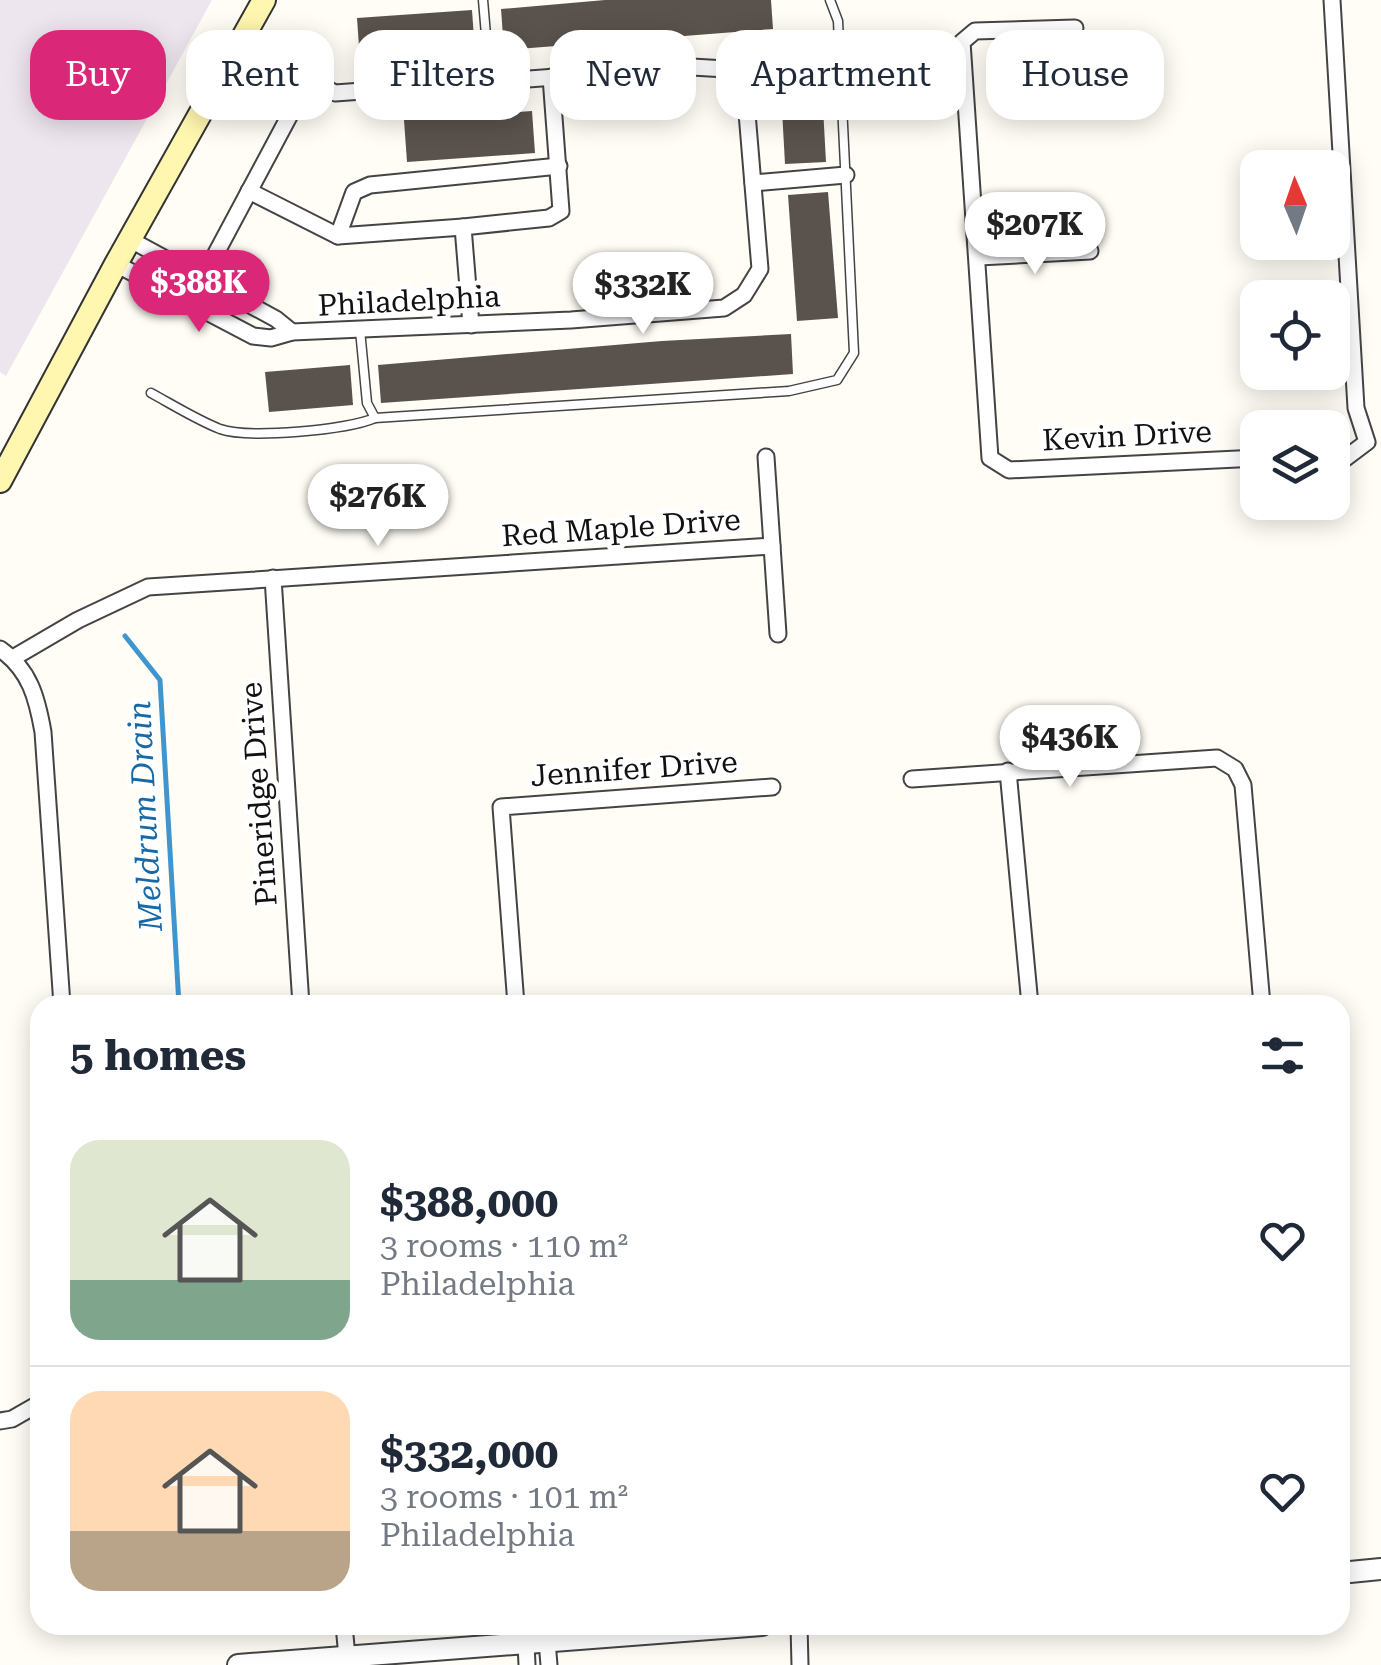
<!DOCTYPE html>
<html lang="en">
<head>
<meta charset="utf-8">
<style>
	:root { --surface:#fff; --page:#f6f6f7; --text:#1f2937; --muted:#747a83; --line:#e0e1e3; --accent:#db2777 }
	body { margin:0; font-family:"Roboto Serif",serif; background:var(--page); color:var(--text); height:100vh; display:flex; flex-direction:column; font-size:38px; white-space:nowrap }
	* { box-sizing:border-box; margin:0 }
	p { font-size:32px; color:var(--muted) }
	.icon { flex:none; width:55px; height:55px; fill:none; stroke:currentColor; stroke-width:2; stroke-linecap:round; stroke-linejoin:round }
	.map { position:relative; flex:1; overflow:hidden }
	.sheet { position:absolute; left:30px; top:995px; width:1320px; height:640px; display:flex; flex-direction:column; background:var(--surface); border-radius:30px; box-shadow:0 5px 25px #0003 }
	.sheet>* { flex:none }
	.hud { position:absolute; left:30px; top:30px; width:1322px; height:90px; display:flex; gap:20px }
	.needle { width:65px; rotate:358deg }
	.fabs { position:absolute; left:1240px; top:150px; display:grid; gap:20px }
	.fabs a { display:grid; place-items:center; width:110px; height:110px; border-radius:20px; background:var(--surface); box-shadow:0 5px 25px #0003; font-size:50px }
	.price { position:absolute; translate:-50% -85px; padding:0 22px; border-radius:35px; background:#fff; color:#222; font-size:32px; line-height:65px; filter:drop-shadow(0 2px 5px #0008) }
	.price::after { content:''; position:absolute; left:50%; top:60px; width:30px; height:22px; margin-left:-15px; background:inherit; clip-path:polygon(0 0,100% 0,50% 100%) }
	.price.current { background:var(--accent); color:#fff }
	ul { padding:0; list-style:none }
	li { display:flex; align-items:center; gap:30px; height:250px; padding:0 40px }
	li+li { border-top:2px solid var(--line) }
	li span { display:grid; place-items:center; flex:none; width:280px; height:200px; border-radius:30px; color:#555 }
	li>.icon { margin-inline-start:auto }
	span .icon { width:120px; height:120px; fill:#fffc; stroke-width:1 }
	li b { font-size:42px }
	h2 { display:flex; justify-content:space-between; align-items:center; height:120px; padding:0 40px; font-size:42px }
	.pill { padding:0 35px; border-radius:30px; background:var(--surface); box-shadow:0 5px 25px #0003; font-size:35px; line-height:90px }
	.pill.current { background:var(--accent); color:#fff }
	.map>svg:first-child { display:block }
	.industrial { fill:#eee6ef }
	.lines { fill:none; stroke-linecap:round; stroke-linejoin:round }
	.stream { stroke:#3f96cf; stroke-width:5 }
	.building { fill:#5a524d }
	.service-casing { stroke:#444; stroke-width:11 }
	.minor-casing { stroke:#444; stroke-width:19 }
	.tertiary-casing { stroke:#444; stroke-width:24 }
	.secondary-casing { stroke:#333; stroke-width:26 }
	.service { stroke:#fff; stroke-width:8 }
	.minor { stroke:#fff; stroke-width:15 }
	.tertiary { stroke:#fff; stroke-width:20 }
	.secondary { stroke:#fff6b0; stroke-width:22 }
	.labels { text-anchor:middle; stroke-width:10; stroke-linejoin:round; paint-order:stroke }
	.street-label { font-size:30px; fill:#111; stroke:#fff }
	.water-label { font-size:32px; font-style:italic; fill:#1768a6; stroke:#fff }
</style>
</head>
<body>
<div class="map">
<svg width="1381" height="1665" viewBox="0 0 1381 1665">
	<rect width="100%" height="100%" fill="#fffdf5"/>
	<path class="industrial" d="M0,0H212L6,376L0,372Z"/>
	<g class="lines">
		<path class="stream" d="M125,636L160,680L179,1005"/>
	</g>
	<g class="building">
		<path d="M605,0H771L773,29L504,50L501,9Z"/>
		<path d="M472,10L475,53L360,61L357,18Z"/>
		<path d="M819,35L826,162L785,164L778,37Z"/>
		<path d="M532,111L535,153L407,162L404,120Z"/>
		<path d="M828,192L838,318L797,321L788,195Z"/>
		<path d="M791,334L793,374L381,403L378,365L662,341Z"/>
		<path d="M350,365L353,405L269,412L265,372Z"/>
	</g>
	<g class="lines">
		<defs>
			<g id="service">
				<path d="M483,0L490,82"/>
				<path d="M360,330L367,403L375,418L789,391L837,380L854,353L838,21L830,0"/>
				<path d="M151,393C173,405 197,420 220,429C249,439 347,430 375,418"/>
			</g>
			<g id="minor">
				<path d="M1332,0L1356,408L1367,442L1339,463H1332"/>
				<path d="M1075,28L975,31L962,42L990,458L1009,470L1258,458"/>
				<path d="M753,183L846,175"/>
				<path d="M249,191L338,236L463,227"/>
				<path d="M338,236L354,192L370,185L559,166"/>
				<path d="M129,239L276,319L292,332"/>
				<path d="M979,257L1090,251"/>
				<path d="M116,264L253,336L271,338L292,332L571,320L724,308L744,295L760,269L745,89L726,69L692,67L335,93L238,41"/>
				<path d="M189,304L309,79"/>
				<path d="M471,325L463,227L549,218L561,211L551,77"/>
				<path d="M766,457L778,634"/>
				<path d="M273,578L301,1005"/>
				<path d="M0,649C30,670 37,698 43,732L62,1005"/>
				<path d="M13,658L78,620L148,587L772,546"/>
				<path d="M1008,771L1030,1005"/>
				<path d="M912,779L1217,758L1235,769L1243,785L1262,1005"/>
				<path d="M516,1005L501,807L772,787"/>
				<path d="M0,1421L12,1419L40,1403"/>
				<path d="M344,1625L347,1657"/>
				<path d="M799,1625L800,1665"/>
				<path d="M547,1641L549,1665"/>
				<path d="M526,1643L527,1665"/>
			</g>
			<g id="tertiary">
				<path d="M1340,1573L1381,1569"/>
				<path d="M238,1665L762,1625"/>
			</g>
			<path id="secondary" d="M0,481L116,264L264,0"/>
		</defs>
		<use href="#service" class="service-casing"/>
		<use href="#minor" class="minor-casing"/>
		<use href="#tertiary" class="tertiary-casing"/>
		<use href="#secondary" class="secondary-casing"/>
		<use href="#service" class="service"/>
		<use href="#minor" class="minor"/>
		<use href="#tertiary" class="tertiary"/>
		<use href="#secondary" class="secondary"/>
	</g>
	<g class="labels">
		<g class="street-label">
			<text transform="translate(409 301) rotate(-3)" y="10">Philadelphia</text>
			<text transform="translate(1127 436) rotate(-3)" y="10">Kevin Drive</text>
			<text transform="translate(621 528) rotate(-4)" y="10">Red Maple Drive</text>
			<text transform="translate(634 769) rotate(-4)" y="10">Jennifer Drive</text>
			<text transform="translate(259 794) rotate(-94)" y="10">Pineridge Drive</text>
		</g>
		<g class="water-label">
			<text transform="translate(145 816) rotate(-93)" y="11">Meldrum Drain</text>
		</g>
	</g>
</svg>
<div class="fabs">
<a><svg class="needle" viewBox="-14 -14 28 28"><path d="M0-13l5 13h-10z" fill="#e53935"/><path d="M0 13l5-13h-10z" fill="#747a83"/></svg></a>
<a><svg class="icon" aria-label="locate" viewBox="0 0 24 24"><circle cx="12" cy="12" r="6"/><path d="M12 2v4M12 18v4M2 12h4M18 12h4"/></svg></a>
<a><svg class="icon" aria-label="layers" viewBox="0 0 24 24"><path d="M12 4l9 5-9 5-9-5zM3 14l9 5 9-5"/></svg></a>
</div>
<b class="price" style="left:1035px;top:277px">$207K</b>
<b class="price current" style="left:199px;top:335px">$388K</b>
<b class="price" style="left:643px;top:337px">$332K</b>
<b class="price" style="left:378px;top:549px">$276K</b>
<b class="price" style="left:1070px;top:790px">$436K</b>
<div class="hud">
<a class="pill current">Buy</a>
<a class="pill">Rent</a>
<a class="pill">Filters</a>
<a class="pill">New</a>
<a class="pill">Apartment</a>
<a class="pill">House</a>
</div>
<section class="sheet">
<h2>5 homes<svg class="icon" aria-label="filters" viewBox="0 0 24 24"><path d="M4 7h16M4 17h16"/><circle cx="9" cy="7" r="2"/><circle cx="15" cy="17" r="2"/></svg></h2>
<ul>
<li><span style="background:linear-gradient(#dfe7d0 70%,#7fa58c 0)"><svg class="icon" aria-label="home" viewBox="0 0 24 24"><path d="M3 11l9-7 9 7M6 9v11h12V9"/></svg></span><div><b>$388,000</b><p>3 rooms · 110 m²</p><p>Philadelphia</p></div><svg class="icon" aria-label="heart" viewBox="0 0 24 24"><path d="M12 20l-8-8c-3-5 5-10 8-4 3-6 11-1 8 4z"/></svg></li>
<li><span style="background:linear-gradient(#ffd9b3 70%,#b9a48a 0)"><svg class="icon" aria-label="home" viewBox="0 0 24 24"><path d="M3 11l9-7 9 7M6 9v11h12V9"/></svg></span><div><b>$332,000</b><p>3 rooms · 101 m²</p><p>Philadelphia</p></div><svg class="icon" aria-label="heart" viewBox="0 0 24 24"><path d="M12 20l-8-8c-3-5 5-10 8-4 3-6 11-1 8 4z"/></svg></li>
</ul>
</section>
</div>
</body>
</html>
